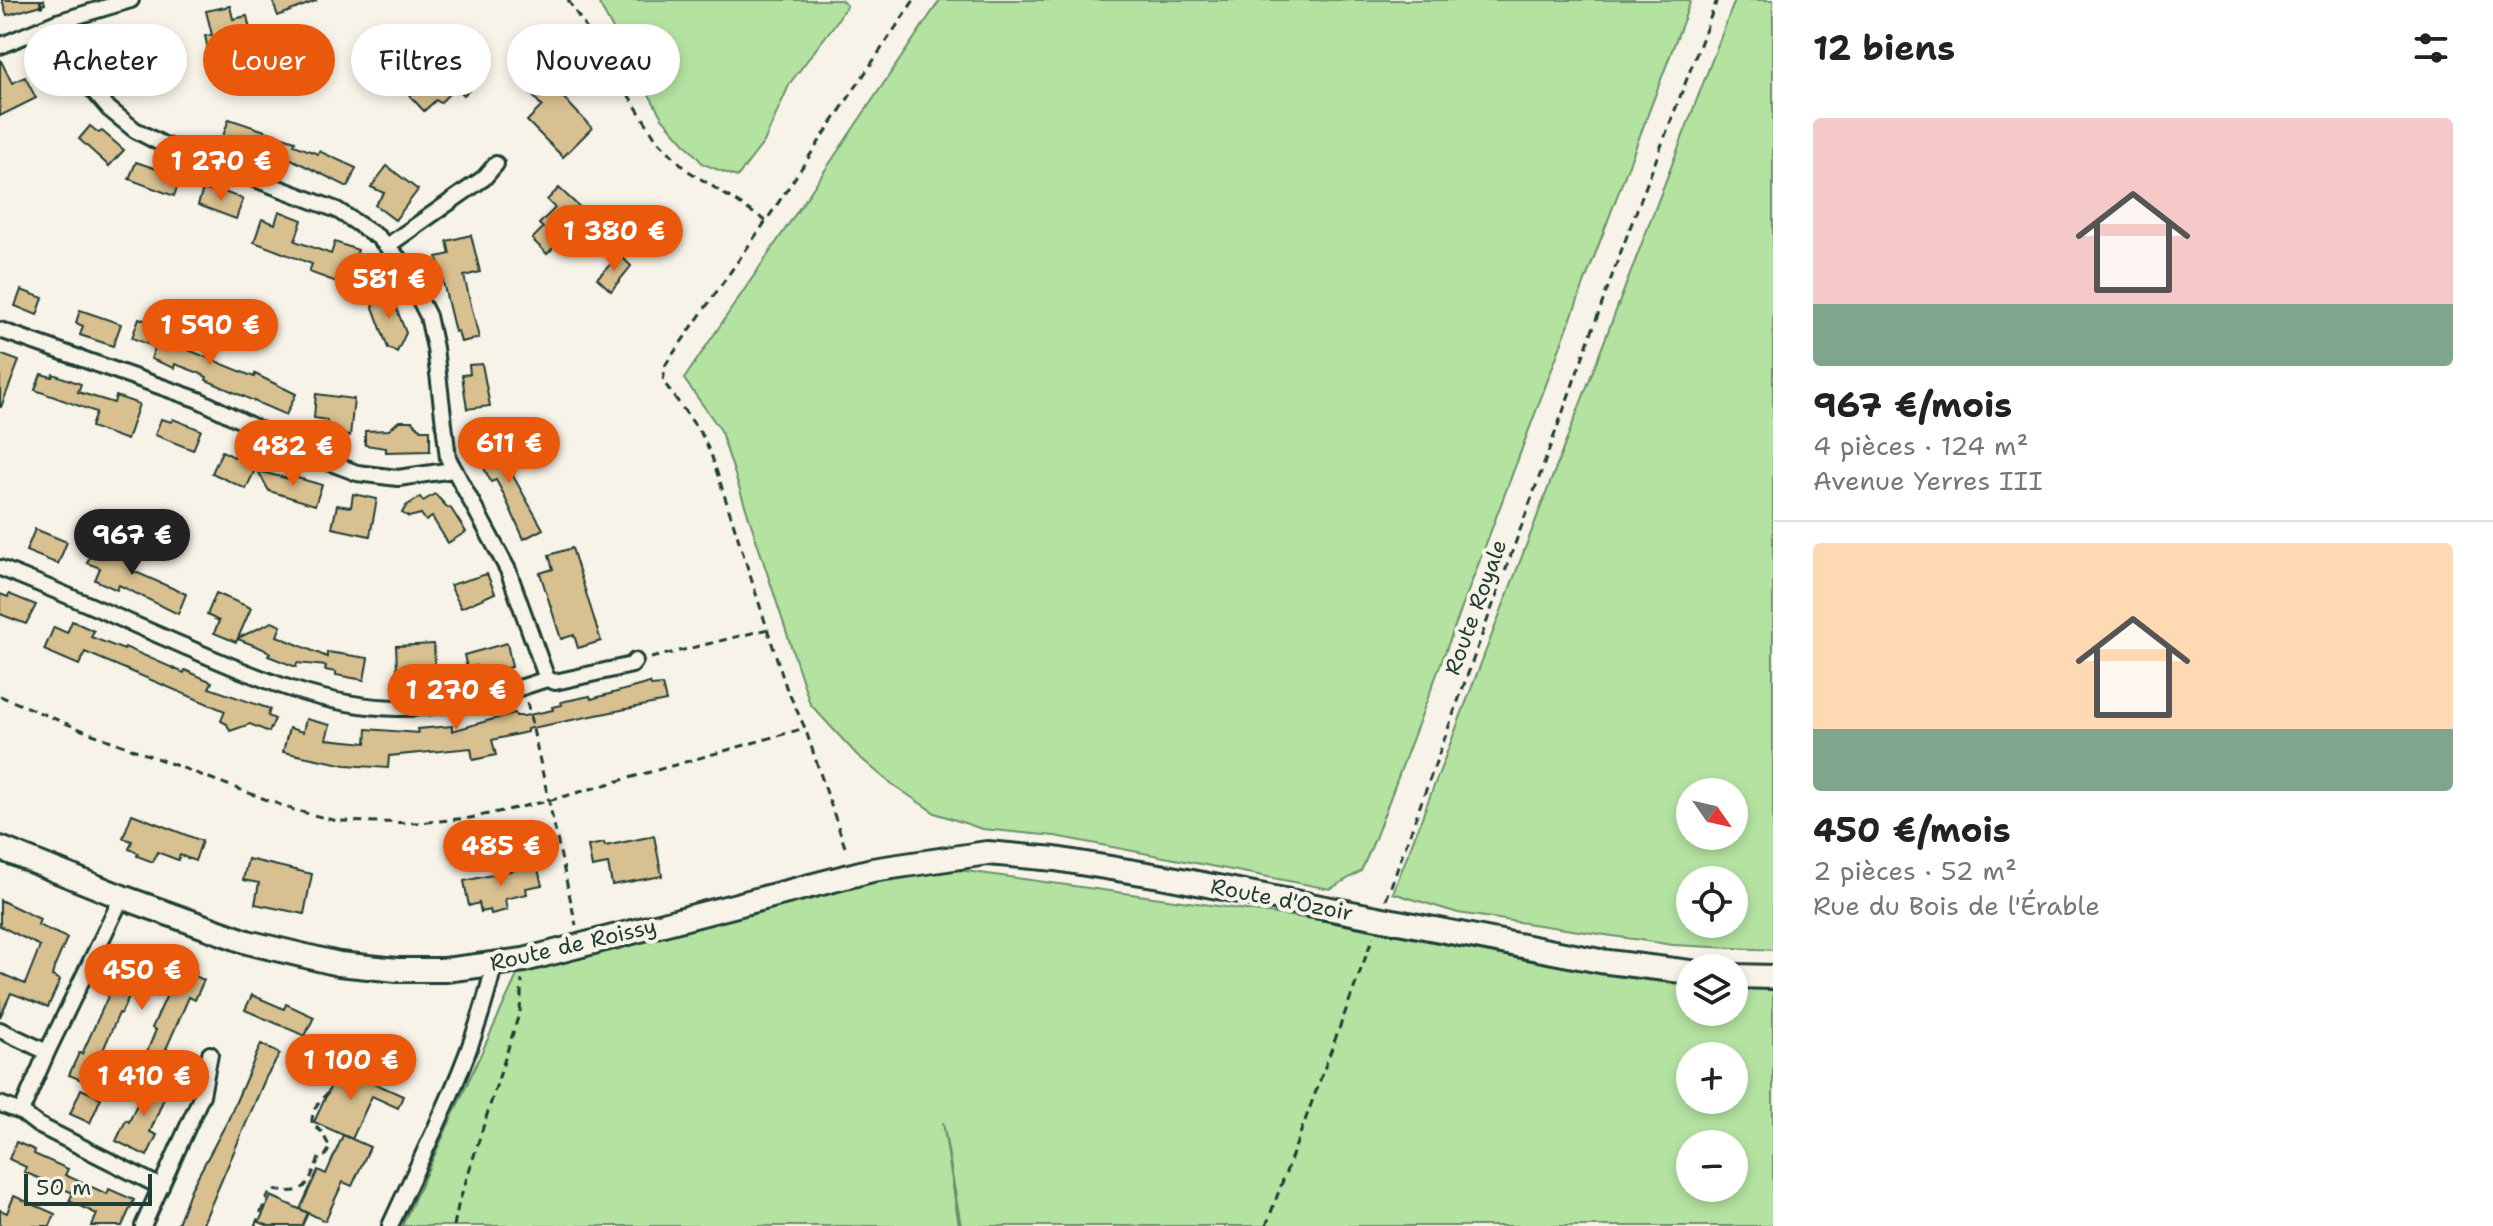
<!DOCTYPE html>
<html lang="fr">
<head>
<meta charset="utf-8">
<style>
	:root { --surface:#fff; --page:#f6f6f6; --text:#222; --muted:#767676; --line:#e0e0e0; --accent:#ea580c }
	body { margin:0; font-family:"Shantell Sans",sans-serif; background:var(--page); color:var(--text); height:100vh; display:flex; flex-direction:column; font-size:30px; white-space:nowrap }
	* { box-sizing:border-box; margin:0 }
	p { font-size:26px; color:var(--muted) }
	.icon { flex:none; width:44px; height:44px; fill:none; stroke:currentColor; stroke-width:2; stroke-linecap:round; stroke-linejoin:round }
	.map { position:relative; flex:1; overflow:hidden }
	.side { display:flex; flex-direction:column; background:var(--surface); width:720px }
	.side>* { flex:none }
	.guide { position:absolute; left:24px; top:24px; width:760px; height:72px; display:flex; gap:16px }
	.needle { width:52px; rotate:124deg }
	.buttons { position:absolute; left:1676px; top:778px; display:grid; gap:16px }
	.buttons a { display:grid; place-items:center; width:72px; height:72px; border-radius:50%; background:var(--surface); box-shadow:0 4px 12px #0003; font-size:40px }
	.scale { position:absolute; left:24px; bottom:20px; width:128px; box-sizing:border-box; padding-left:8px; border:4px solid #1f3d34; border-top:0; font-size:22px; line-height:28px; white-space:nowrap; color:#1f3d34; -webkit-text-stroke:6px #f7f3e8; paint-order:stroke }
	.price { position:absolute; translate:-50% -68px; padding:0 18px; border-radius:28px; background:var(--accent); color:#fff; font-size:26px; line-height:52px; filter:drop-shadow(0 2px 4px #0008) }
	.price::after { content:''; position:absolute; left:50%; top:48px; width:24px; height:18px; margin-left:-12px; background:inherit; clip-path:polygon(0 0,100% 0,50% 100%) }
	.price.on { background:#222; color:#fff }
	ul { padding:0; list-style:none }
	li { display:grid; align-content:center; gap:16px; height:424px; padding:0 40px }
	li+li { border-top:2px solid var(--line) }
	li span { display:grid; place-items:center; height:248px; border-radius:8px; color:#555 }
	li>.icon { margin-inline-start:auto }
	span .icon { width:144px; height:144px; fill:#fffc; stroke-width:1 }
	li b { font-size:34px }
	h2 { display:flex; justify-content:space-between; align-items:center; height:96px; padding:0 40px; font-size:34px }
	.pill { padding:0 28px; border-radius:36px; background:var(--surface); box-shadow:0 4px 12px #0003; font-size:28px; line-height:72px }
	.pill.on { background:var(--accent); color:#fff }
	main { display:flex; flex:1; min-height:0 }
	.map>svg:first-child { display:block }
	.green { fill:#b4e2a1; stroke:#6a906a; stroke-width:2; fill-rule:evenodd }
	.building { fill:#d9c090; stroke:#1f3d34; stroke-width:2 }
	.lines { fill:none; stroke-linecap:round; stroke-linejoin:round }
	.street-casing { stroke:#1f3d34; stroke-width:20 }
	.secondary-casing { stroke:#1f3d34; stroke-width:28 }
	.path { stroke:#1f3d34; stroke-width:3; stroke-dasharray:8 6; stroke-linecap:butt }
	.street { stroke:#f7f3e8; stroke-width:14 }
	.secondary { stroke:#f7f3e8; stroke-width:22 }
	.labels { text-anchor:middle; stroke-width:8; stroke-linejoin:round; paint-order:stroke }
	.street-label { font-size:22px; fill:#1f3d34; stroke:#f7f3e8 }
</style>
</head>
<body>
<main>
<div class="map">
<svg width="1773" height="1226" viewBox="0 0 1773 1226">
	<rect width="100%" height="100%" fill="#f7f3e8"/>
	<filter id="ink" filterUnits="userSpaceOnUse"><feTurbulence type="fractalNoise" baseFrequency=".0125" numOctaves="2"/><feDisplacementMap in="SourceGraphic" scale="16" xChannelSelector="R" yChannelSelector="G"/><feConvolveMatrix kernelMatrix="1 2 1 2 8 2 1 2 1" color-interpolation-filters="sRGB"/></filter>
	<g filter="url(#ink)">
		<g class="green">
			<path d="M597,0H841L847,5L835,24L790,83L764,142L737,177L703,164L662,118Z"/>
			<path d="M940,0H1691L1374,841L1361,871L1330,889L1055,836L982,829L935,813L889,782L857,755L810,704L720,429L684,379Z"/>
			<path d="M1735,0H1773V950L1673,945L1458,913L1393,893ZM1690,792H1734V836H1690ZM1690,880H1734V924H1690Z"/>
			<path d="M908,863L1376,928L1600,971L1690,980V1012H1734V985L1773,989V1226H961L943,1122L959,1226H402L524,960ZM1690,1056H1734V1100H1690ZM1690,1144H1734V1188H1690Z"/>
		</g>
		<g class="building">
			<path d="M2,0H44L45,4L7,15Z"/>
			<path d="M272,0H315L316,1L278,16Z"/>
			<path d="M230,6L233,19L247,16L252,39L208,49L205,36L212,35L206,11Z"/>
			<path d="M463,43L481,61L474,68L480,74L473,80L476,83L464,95L456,87L440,103L436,100L424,111L410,96Z"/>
			<path d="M121,48L147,80L130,94L112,71L114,69L107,60Z"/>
			<path d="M0,59L12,83L25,77L36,98L0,116Z"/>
			<path d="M546,79L592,128L563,157L527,121L542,106L531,94Z"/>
			<path d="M229,119L295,141L294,145L318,154L319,151L356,168L348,187L289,158L288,162L260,151L262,148L223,136Z"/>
			<path d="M90,126L99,133L102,131L124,150L109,166L79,139Z"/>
			<path d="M136,162L181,177L174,196L129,179Z"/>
			<path d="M387,166L418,190L395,220L375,205L384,193L371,187Z"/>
			<path d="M559,188L587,214L547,254L532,239L543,228L539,224L555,208L547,200Z"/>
			<path d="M203,189L214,192L216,189L243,199L236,219L198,205Z"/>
			<path d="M279,211L302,220L295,241L331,254L335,242L358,250L345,285L309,272L312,264L254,242L262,219L275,224Z"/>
			<path d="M471,235L480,272L464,276L479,338L461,342L458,331L455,332L437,257L450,254L447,241Z"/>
			<path d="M620,255L631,266L611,291L597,278Z"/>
			<path d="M21,290L43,298L37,315L15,306Z"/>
			<path d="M390,292L406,333L397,352L388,348L370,299Z"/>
			<path d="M80,310L121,324L113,346L80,335L83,326L76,323Z"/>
			<path d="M139,318L149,322L150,319L186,332L181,347L254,377L255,374L296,394L286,415L206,380L207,377L199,373L175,364L174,368L151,359L155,347L132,338Z"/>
			<path d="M0,354L19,361L1,407H0Z"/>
			<path d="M482,364L490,406L467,409L462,375L470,374L469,365Z"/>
			<path d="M41,374L52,377L53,374L81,384L78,392L114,403L116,396L139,404L127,440L91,427L96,412L35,390Z"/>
			<path d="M316,394L354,399L350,436L326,434L327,420L314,418Z"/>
			<path d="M161,419L172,422L173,419L201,430L193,450L155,435Z"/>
			<path d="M399,421H412L421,430H430V451L386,452V448L365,445V431L389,430Z"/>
			<path d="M492,437L499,450L520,457L513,476L543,529L524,539L502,491L496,480L491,482L478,456L481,455L477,444Z"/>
			<path d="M240,445L262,455L246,489L212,473L222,451L234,457Z"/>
			<path d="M258,471L293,480L294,477L322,485L315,505L269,491Z"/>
			<path d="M353,494L377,499L370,536L332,528L337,505L351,507Z"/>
			<path d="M435,494L448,508L450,507L466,532L448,543L432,517L426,521L421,514L409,517L402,513L406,506L420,497L423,501Z"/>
			<path d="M35,529L67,542L58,564L26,551Z"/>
			<path d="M97,540L138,560L133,571L186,594L178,614L119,585L117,590L95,580L100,568L87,563Z"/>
			<path d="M572,548L601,641L578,648L574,635L561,639L540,573L553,569L549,555Z"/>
			<path d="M487,574L495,593L461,608L450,585Z"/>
			<path d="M216,593L251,608L238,638L272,622L281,626L277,636L327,657V652L368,658L364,680L336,675V672L325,670L326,666L297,663L296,667L268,656L270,653L261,648L238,639L236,642L214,633L219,621L207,615Z"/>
			<path d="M0,594L8,597L9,594L36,605L26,624L0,614Z"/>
			<path d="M72,621L94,631L91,637L124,650L125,647L184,673L185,670L212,682L209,688L270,709L268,716L275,719L269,732L250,724L230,731L227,724L221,721L225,711L85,652L79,665L44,650L54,627L67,633Z"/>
			<path d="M507,643L512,667L478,674L476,666L467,668L464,655Z"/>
			<path d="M434,644L436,682L412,683L411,670H397L396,646Z"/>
			<path d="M650,683L651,686L662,685L666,701L527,729V732L492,740L496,755L473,760L471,748L389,756L388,768L346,765L283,752L289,728L303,732L306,719L330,725L326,739L366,743L367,729L418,733L417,729L452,726V731L515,713L516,716H524L553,710L552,707L562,705L561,702L590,696L591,699Z"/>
			<path d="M132,814L202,841L195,861L180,855L178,860L157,852L153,862L137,856L138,853L129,849L132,841L123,838Z"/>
			<path d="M654,836L662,876L612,885L608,864L592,867L588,846L604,843L605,846Z"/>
			<path d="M248,859L312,874L304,914L255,904L259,883L243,880Z"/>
			<path d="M537,865L542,885L526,888L527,894L505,899L507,910L491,914L490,910L481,912L479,903L469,906L464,881Z"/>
			<path d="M0,900L40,919L38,925L67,938L54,968L52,976L60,980L48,1007L11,993L0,1017V973L25,984L40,946L0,926Z"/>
			<path d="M128,952L163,968L169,955L191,965L190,968L197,972L195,976L204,980L195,1000L189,997L166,1049L172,1052L162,1075L141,1066L156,1030L152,1028L171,986L140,972L121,1014L119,1013L89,1083L69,1075L79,1053L82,1054Z"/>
			<path d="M252,995L284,1009L286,1004L314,1017L305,1036L245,1010Z"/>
			<path d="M261,1044L280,1054L266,1077L202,1226H177L191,1189L228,1120Z"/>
			<path d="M336,1066L403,1096L398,1108L372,1096L352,1139L314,1122L334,1079L331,1078Z"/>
			<path d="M149,1077L169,1086L150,1132L157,1135L147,1156L116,1141L126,1120L129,1122Z"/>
			<path d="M81,1089L101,1098L90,1123L70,1114Z"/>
			<path d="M343,1135L370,1147L352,1186L343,1182L325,1221L300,1209L318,1170L326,1174Z"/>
			<path d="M16,1142L35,1150L34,1154L68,1169L65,1175L107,1194L109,1189L134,1200L122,1226H92L97,1214L69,1201L73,1193L24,1172L26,1167L9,1159Z"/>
			<path d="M14,1196L55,1214L50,1226H0V1210L7,1213Z"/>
			<path d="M271,1196L308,1213L302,1226H269L259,1222Z"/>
		</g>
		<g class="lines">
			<defs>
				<g id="street">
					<path d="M0,46L57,22L131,0"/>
					<path d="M387,246L484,178L496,164"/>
					<path d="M0,330L199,400L315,457L357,473L398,478L453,470"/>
					<path d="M0,568C62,592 123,620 184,646C253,676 321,707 398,708C447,708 501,695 547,679L508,570L448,458L435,348L428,316L399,259L378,237L337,210L162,144L135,130L109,109L92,89L57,22"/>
					<path d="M547,679L555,682L632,665L635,661"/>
					<path d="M0,1030L47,1052"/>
					<path d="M0,1104L21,1112L38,1125L161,1187"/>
					<path d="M21,1112L47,1052L122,897"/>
					<path d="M143,1226L202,1095L210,1054"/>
					<path d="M390,1226C429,1140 474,1057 494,965"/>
				</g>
				<g id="secondary">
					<path d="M0,848L122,897L247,942L339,964L397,970H445L524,960L872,870L987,853L1055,859L1166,877L1600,961L1690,972"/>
					<path d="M1734,976L1773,977"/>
				</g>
			</defs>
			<use href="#street" class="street-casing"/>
			<use href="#secondary" class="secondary-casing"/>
			<g class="path">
				<path d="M40,0L43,12"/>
				<path d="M568,0L657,140L687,170L766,221"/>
				<path d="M651,658L768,629"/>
				<path d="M0,696L82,730L294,810L337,821L417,823L470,818L548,801L805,728"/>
				<path d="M527,702L576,925"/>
				<path d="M845,847L805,728L786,687L712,457L702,435L663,381L666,364L766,221L914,0"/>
				<path d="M1386,900L1620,254L1717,0"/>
				<path d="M255,1226L269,1193L274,1190C308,1196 307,1185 320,1156H325L330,1148L322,1132L312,1124C311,1108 321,1098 333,1089"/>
				<path d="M454,1226L458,1206L520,1011L522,980"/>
				<path d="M1266,1226L1373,937"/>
			</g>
			<use href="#street" class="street"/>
			<use href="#secondary" class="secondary"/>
		</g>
	</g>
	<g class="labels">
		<g class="street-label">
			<text transform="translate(1475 607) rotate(-70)" y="8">Route Royale</text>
			<text transform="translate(1282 899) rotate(11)" y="8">Route d'Ozoir</text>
			<text transform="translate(573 944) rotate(-13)" y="8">Route de Roissy</text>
		</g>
	</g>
</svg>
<div class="buttons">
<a><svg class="needle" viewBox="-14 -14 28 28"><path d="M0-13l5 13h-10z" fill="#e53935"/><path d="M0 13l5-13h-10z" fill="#767676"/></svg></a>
<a><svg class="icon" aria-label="locate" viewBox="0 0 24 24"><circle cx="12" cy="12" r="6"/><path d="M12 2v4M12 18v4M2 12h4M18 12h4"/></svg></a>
<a><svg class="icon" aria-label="layers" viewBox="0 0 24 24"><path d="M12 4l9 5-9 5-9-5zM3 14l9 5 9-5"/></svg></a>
<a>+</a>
<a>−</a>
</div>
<div class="scale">50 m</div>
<b class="price" style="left:221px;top:203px">1 270 €</b>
<b class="price" style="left:614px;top:273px">1 380 €</b>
<b class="price" style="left:389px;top:321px">581 €</b>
<b class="price" style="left:210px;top:367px">1 590 €</b>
<b class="price" style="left:509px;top:485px">611 €</b>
<b class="price" style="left:293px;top:488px">482 €</b>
<b class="price on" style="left:132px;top:577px">967 €</b>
<b class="price" style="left:456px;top:732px">1 270 €</b>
<b class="price" style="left:501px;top:888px">485 €</b>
<b class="price" style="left:142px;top:1012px">450 €</b>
<b class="price" style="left:351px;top:1102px">1 100 €</b>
<b class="price" style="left:144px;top:1118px">1 410 €</b>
<div class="guide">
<a class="pill">Acheter</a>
<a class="pill on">Louer</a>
<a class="pill">Filtres</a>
<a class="pill">Nouveau</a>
</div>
</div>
<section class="side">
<h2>12 biens<svg class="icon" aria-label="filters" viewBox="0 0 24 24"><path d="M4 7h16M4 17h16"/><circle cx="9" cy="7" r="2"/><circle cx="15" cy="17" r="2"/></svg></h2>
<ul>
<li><span style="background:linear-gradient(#f6c9c9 75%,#7fa58c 0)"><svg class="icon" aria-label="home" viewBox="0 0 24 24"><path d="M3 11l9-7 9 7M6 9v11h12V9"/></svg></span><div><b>967 €/mois</b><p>4 pièces · 124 m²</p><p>Avenue Yerres III</p></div></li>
<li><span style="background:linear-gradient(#ffd9b3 75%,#7fa58c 0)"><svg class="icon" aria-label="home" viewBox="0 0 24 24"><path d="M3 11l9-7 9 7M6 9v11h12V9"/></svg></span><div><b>450 €/mois</b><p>2 pièces · 52 m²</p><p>Rue du Bois de l'Érable</p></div></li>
</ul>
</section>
</main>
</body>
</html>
